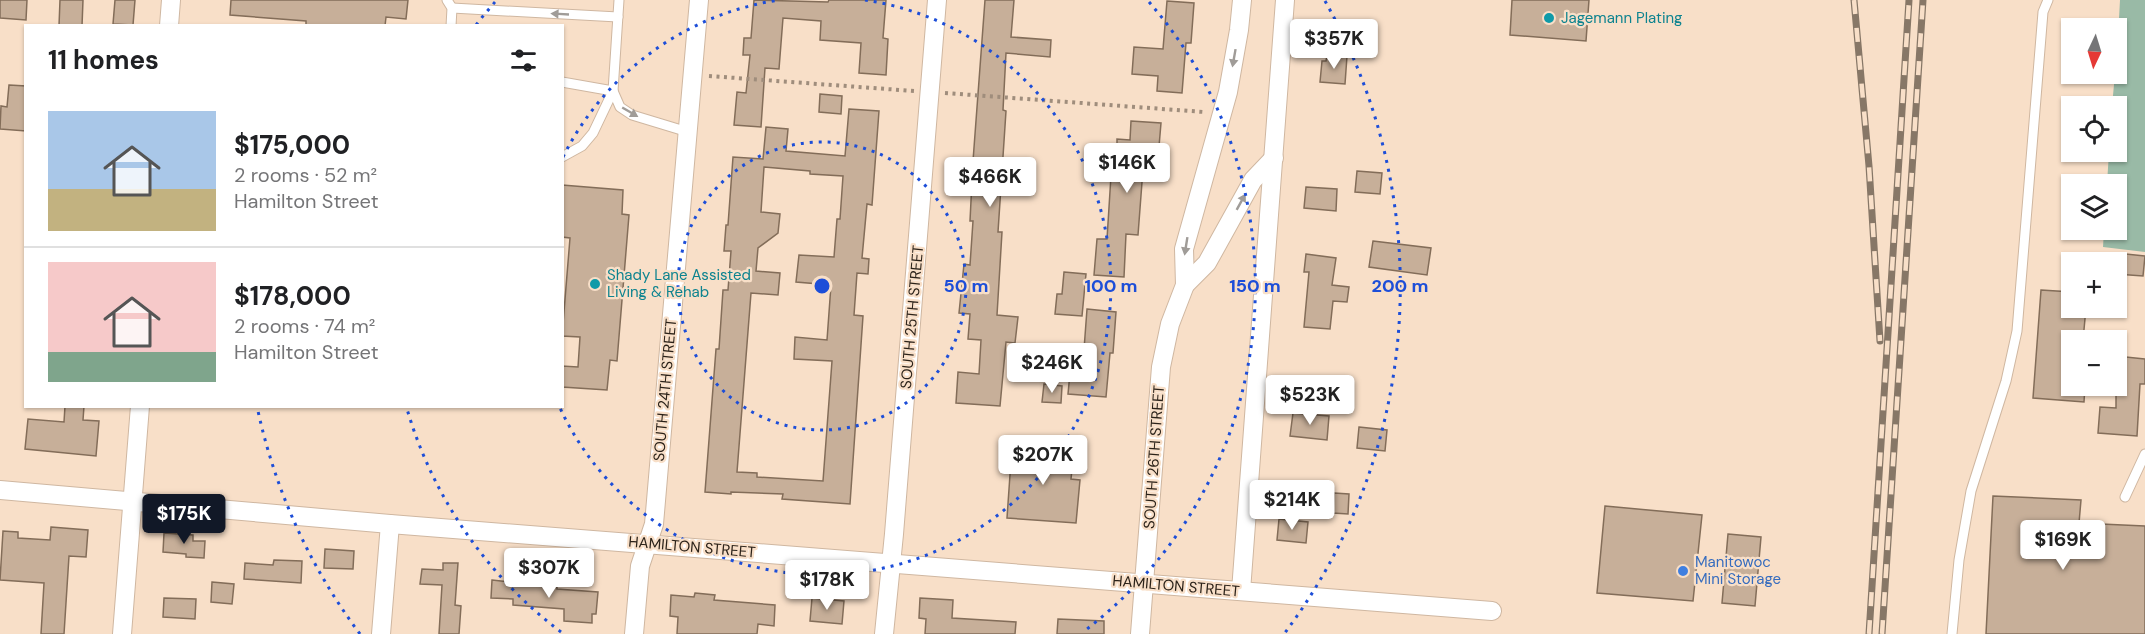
<!DOCTYPE html>
<html lang="en">
<head>
<meta charset="utf-8">
<style>
	:root { --surface:#fff; --page:#f6f6f6; --text:#202124; --muted:#757577; --line:#e0e0e0; --accent:#111827 }
	body { margin:0; font-family:"DM Sans",sans-serif; background:var(--page); color:var(--text); height:100vh; display:flex; flex-direction:column; font-size:22px; white-space:nowrap }
	* { box-sizing:border-box; margin:0 }
	p { font-size:20px; color:var(--muted) }
	.icon { flex:none; width:33px; height:33px; fill:none; stroke:currentColor; stroke-width:2; stroke-linecap:round; stroke-linejoin:round }
	.map { position:relative; flex:1; overflow:hidden }
	.drawer { position:absolute; left:24px; top:24px; width:540px; height:384px; display:flex; flex-direction:column; background:var(--surface); border-radius:0px; box-shadow:0 2px 4px #0004 }
	.drawer>* { flex:none }
	.needle { width:39px; rotate:184deg }
	.tools { position:absolute; left:2061px; top:18px; display:grid; gap:12px }
	.tools a { display:grid; place-items:center; width:66px; height:66px; border-radius:0px; background:var(--surface); box-shadow:0 2px 4px #0004; font-size:30px }
	.price { position:absolute; translate:-50% -51px; padding:0 14px; border-radius:6px; background:#fff; color:#222; font-size:20px; line-height:39px; filter:drop-shadow(0 2px 3px #0008) }
	.price::after { content:''; position:absolute; left:50%; top:36px; width:18px; height:14px; margin-left:-9px; background:inherit; clip-path:polygon(0 0,100% 0,50% 100%) }
	.price.active { background:var(--accent); color:#fff }
	ul { padding:0; list-style:none }
	li { display:flex; align-items:center; gap:18px; height:150px; padding:0 24px }
	li+li { border-top:2px solid var(--line) }
	li span { display:grid; place-items:center; flex:none; width:168px; height:120px; border-radius:0px; color:#555 }
	li>.icon { margin-inline-start:auto }
	span .icon { width:72px; height:72px; fill:#fffc; stroke-width:1 }
	li b { font-size:26px }
	h2 { display:flex; justify-content:space-between; align-items:center; height:72px; padding:0 24px; font-size:26px }
	.map>svg:first-child { display:block }
	.green { fill:#99baa6 }
	.building { fill:#c7af99; stroke:#836d59; stroke-width:1.5; fill-rule:evenodd }
	.lines { fill:none; stroke-linecap:round; stroke-linejoin:round }
	.lane-casing { stroke:#cfb7a1; stroke-width:11 }
	.street-casing { stroke:#cfb7a1; stroke-width:20 }
	.path { stroke:#9f8d7c; stroke-width:4; stroke-dasharray:3 4.5; stroke-linecap:butt }
	.lane { stroke:#fff; stroke-width:9 }
	.street { stroke:#fff; stroke-width:18 }
	.rail-casing { stroke:#877767; stroke-width:7 }
	.rail { stroke:#f8dfc8; stroke-width:4.5; stroke-dasharray:14; stroke-linecap:butt }
	.oneway { fill:#a09c98 }
	.ring { fill:none; stroke:#1d4ed8; stroke-width:3; stroke-dasharray:3 6 }
	.culture-dot { fill:#0f9aa8; stroke:#f8dfc8; stroke-width:2 }
	.shop-dot { fill:#3f7fe0; stroke:#f8dfc8; stroke-width:2 }
	.labels { text-anchor:middle; stroke-width:4.5; stroke-linejoin:round; paint-order:stroke }
	.culture-label { font-size:15px; fill:#0d838f; stroke:#f8dfc8; text-anchor:start }
	.street-label { font-size:15px; fill:#2b2219; stroke:#f8dfc8 }
	.shop-label { font-size:15px; fill:#366cbe; stroke:#f8dfc8; text-anchor:start }
	.centre { fill:#1d4ed8; stroke:#f8dfc8; stroke-width:3 }
	.ring-label { font-size:18px; text-anchor:middle; font-weight:bold; fill:#1d4ed8; stroke:#f8dfc8; stroke-width:4.5; stroke-linejoin:round; paint-order:stroke }
</style>
</head>
<body>
<div class="map">
<svg width="2145" height="634" viewBox="0 0 2145 634">
	<rect width="100%" height="100%" fill="#f8dfc8"/>
	<path class="green" d="M2120,0H2145V252L2103,247L2104,230H2116V184H2107L2109,152H2116V106H2112L2115,74H2116Z"/>
	<g class="building">
		<path d="M0,0H27L26,20L0,18Z"/>
		<path d="M60,0H83L82,26H59Z"/>
		<path d="M115,0H135L133,25L113,24Z"/>
		<path d="M231,0H408L406,19L386,17L385,26H306V21L230,15Z"/>
		<path d="M754,0L828,2L829,0H886L883,38L888,39L886,75L859,73L861,43L820,40L821,21L783,18L779,69L765,68L761,127L734,125L737,92L746,93L750,55H743L744,38H751Z"/>
		<path d="M985,0H1014L1011,37L1051,40L1050,57L1006,53L1003,110L1006,111L998,232H1002L997,315L1018,317L1015,343L1006,342L1000,406L956,403L958,372L979,374L981,340L968,339L970,314L959,313L964,264L970,265L973,221H970L973,161Z"/>
		<path d="M1512,0H1589L1586,41L1510,35Z"/>
		<path d="M1167,1L1194,3L1191,43H1186L1182,93L1157,91L1158,76L1132,74L1134,47L1163,49Z"/>
		<path d="M1327,55L1347,56L1345,84L1320,82L1322,61H1326Z"/>
		<path d="M9,85L26,86V131L0,129L1,106L7,107Z"/>
		<path d="M820,94L842,96L841,114L819,112Z"/>
		<path d="M849,109L879,111L872,205L867,204L862,258L869,259L868,274L857,273L854,315L863,316L850,504L782,499L783,494L731,492V494L705,492L716,349H719L723,290H728L731,251H724L726,225H728L733,157L763,159L766,127L788,129L786,151L845,156ZM764,167L810,171V174L843,176L840,219H837L834,257L799,255L796,282L831,285L827,340L795,337L794,359L832,361L823,481L757,477V473L737,472L751,293L778,295L780,273L756,271L758,248L778,233L780,214L761,212Z"/>
		<path d="M1131,121L1161,123L1157,170L1143,169L1138,235L1126,234L1124,277L1094,275L1097,239H1107L1113,144H1117V139L1130,140Z"/>
		<path d="M1357,171L1382,173L1380,194L1355,192Z"/>
		<path d="M562,185L623,190L622,214L629,215L617,361L610,360L607,390L562,387V366L578,367L580,337L562,336L570,238L562,237Z"/>
		<path d="M1306,187L1337,189L1336,211L1304,208Z"/>
		<path d="M1373,241L1431,248L1427,275L1369,267Z"/>
		<path d="M2116,253L2145,256L2143,276L2116,274Z"/>
		<path d="M1306,254L1336,258L1332,285L1349,287L1347,302L1333,301L1330,329L1304,327L1309,272H1304Z"/>
		<path d="M1064,272L1086,274L1082,316L1055,314L1057,294H1062Z"/>
		<path d="M2041,290L2072,292V308H2086L2083,340H2072V386H2085L2084,402L2033,398Z"/>
		<path d="M1087,309L1116,312L1113,353H1110L1106,397L1068,394L1071,362L1083,363Z"/>
		<path d="M2116,356L2145,359V384H2140L2137,436L2098,433L2100,407L2116,408Z"/>
		<path d="M1044,384L1062,386L1061,403L1042,402Z"/>
		<path d="M65,406H84L83,420L99,421L96,456L25,449L28,419L64,422Z"/>
		<path d="M1293,413L1329,416L1327,440L1290,436Z"/>
		<path d="M1359,427L1387,430L1385,451L1357,448Z"/>
		<path d="M1012,446L1074,451L1071,479L1080,480L1076,523L1007,518Z"/>
		<path d="M1334,493L1349,494L1348,514L1333,513Z"/>
		<path d="M1993,496L2081,500L2079,523L2145,526V634H1986Z"/>
		<path d="M1605,506L1702,515L1693,601L1597,593Z"/>
		<path d="M1279,519L1308,522L1306,543L1277,540Z"/>
		<path d="M51,527L88,530L86,557L69,556L64,634H41L44,583L0,580L3,531L18,532V538L50,540Z"/>
		<path d="M164,533L193,535V541H205L204,558L186,557V554L163,552Z"/>
		<path d="M1728,534L1761,537L1755,606L1722,603Z"/>
		<path d="M325,549L354,551L353,569L324,568Z"/>
		<path d="M274,560L302,561L301,583L244,579L245,563L273,565Z"/>
		<path d="M443,563H458L455,605L461,606L459,634H439L442,585L420,584L422,569L443,570Z"/>
		<path d="M492,580L557,587V589L598,592L596,614H592V623L564,621V609L513,605V599L491,598Z"/>
		<path d="M212,582L234,584L232,604L211,602Z"/>
		<path d="M695,593L715,595L714,600L775,605L774,626L758,624L757,634H677L678,617L670,616L671,595L694,597Z"/>
		<path d="M164,598L196,599L195,619L163,617Z"/>
		<path d="M812,598L844,601L842,624L810,621Z"/>
		<path d="M920,598L953,600L952,618L1016,622L1015,634H925L926,619L919,618Z"/>
		<path d="M1058,619L1104,621V634H1057Z"/>
	</g>
	<g class="lines">
		<defs>
			<g id="lane">
				<path d="M447,0L452,8L451,26"/>
				<path d="M452,8L618,17"/>
				<path d="M562,82L613,91L620,107L632,115L688,132"/>
				<path d="M562,157L582,146L593,133L613,91L619,0"/>
				<path d="M2125,497L2145,454"/>
				<path d="M1952,634L1959,560L1971,491L2006,381L2017,331L2043,12L2048,0"/>
			</g>
			<g id="street">
				<path d="M169,26L171,0"/>
				<path d="M1185,285L1207,263L1253,180L1274,158"/>
				<path d="M0,490L390,524L1492,611"/>
				<path d="M1241,591L1285,0"/>
				<path d="M122,634L140,406"/>
				<path d="M381,634L390,524"/>
				<path d="M634,634L640,566L654,524L699,0"/>
				<path d="M884,634L894,534L937,0"/>
				<path d="M1140,634L1161,367L1170,324L1185,285L1184,249L1228,92L1239,30L1242,0"/>
			</g>
		</defs>
		<use href="#lane" class="lane-casing"/>
		<use href="#street" class="street-casing"/>
		<g class="path">
			<path d="M709,76L914,91"/>
			<path d="M945,93L1204,112"/>
		</g>
		<use href="#lane" class="lane"/>
		<use href="#street" class="street"/>
		<defs>
			<g id="rail">
				<path d="M1854,0L1869,166L1880,341"/>
				<path d="M1869,634L1909,0"/>
				<path d="M1882,634L1923,0"/>
			</g>
		</defs>
		<use href="#rail" class="rail-casing"/>
		<use href="#rail" class="rail"/>
	</g>
	<defs><path id="oneway-solid" d="M-6-.8H1V-3.2L6.5 0L1 3.2V.8H-6Z" transform="scale(1.5)"/></defs>
	<g class="oneway">
		<use href="#oneway-solid" transform="translate(560 14) rotate(-177)"/>
		<use href="#oneway-solid" transform="translate(1234 58) rotate(100)"/>
		<use href="#oneway-solid" transform="translate(630 112) rotate(30)"/>
		<use href="#oneway-solid" transform="translate(1241 202) rotate(-61)"/>
		<use href="#oneway-solid" transform="translate(1186 246) rotate(99)"/>
	</g>
	<g class="ring">
		<circle cx="822" cy="286" r="144"/>
		<path d="M563 157A289 289 0 0 1 779 0M865 0A289 289 0 1 1 560 408"/>
		<path d="M561 632A433 433 0 0 1 407 409M476 25A433 433 0 0 1 495 2M1149 2A433 433 0 0 1 1083 632"/>
		<path d="M360 634A578 578 0 0 1 258 411M1325 1A578 578 0 0 1 1284 634"/>
	</g>
	<g class="culture-dot">
		<circle cx="1549" cy="18" r="6"/>
		<circle cx="595" cy="284" r="6"/>
	</g>
	<circle class="shop-dot" cx="1683" cy="571" r="6"/>
	<g class="labels">
		<g class="culture-label">
			<text x="1561" y="23">Jagemann Plating</text>
			<text x="607" y="280">Shady Lane Assisted<tspan x="607" dy="17">Living &amp; Rehab</tspan></text>
		</g>
		<g class="street-label">
			<text transform="translate(912 317) rotate(-85)" y="5">SOUTH 25TH STREET</text>
			<text transform="translate(665 390) rotate(-85)" y="5">SOUTH 24TH STREET</text>
			<text transform="translate(1154 457) rotate(-86)" y="5">SOUTH 26TH STREET</text>
			<text transform="translate(692 547) rotate(5)" y="5">HAMILTON STREET</text>
			<text transform="translate(1176 586) rotate(5)" y="5">HAMILTON STREET</text>
		</g>
		<g class="shop-label">
			<text x="1695" y="567">Manitowoc<tspan x="1695" dy="17">Mini Storage</tspan></text>
		</g>
	</g>
	<circle cx="822" cy="286" r="9" class="centre"/>
	<g class="ring-label">
		<text x="966" y="292">50 m</text>
		<text x="1111" y="292">100 m</text>
		<text x="1255" y="292">150 m</text>
		<text x="1400" y="292">200 m</text>
	</g>
</svg>
<div class="tools">
<a><svg class="needle" viewBox="-14 -14 28 28"><path d="M0-13l5 13h-10z" fill="#e53935"/><path d="M0 13l5-13h-10z" fill="#757577"/></svg></a>
<a><svg class="icon" aria-label="locate" viewBox="0 0 24 24"><circle cx="12" cy="12" r="6"/><path d="M12 2v4M12 18v4M2 12h4M18 12h4"/></svg></a>
<a><svg class="icon" aria-label="layers" viewBox="0 0 24 24"><path d="M12 4l9 5-9 5-9-5zM3 14l9 5 9-5"/></svg></a>
<a>+</a>
<a>−</a>
</div>
<b class="price" style="left:1334px;top:70px">$357K</b>
<b class="price" style="left:1127px;top:194px">$146K</b>
<b class="price" style="left:990px;top:208px">$466K</b>
<b class="price" style="left:1052px;top:394px">$246K</b>
<b class="price" style="left:1310px;top:426px">$523K</b>
<b class="price" style="left:1043px;top:486px">$207K</b>
<b class="price" style="left:1292px;top:531px">$214K</b>
<b class="price active" style="left:184px;top:545px">$175K</b>
<b class="price" style="left:2063px;top:571px">$169K</b>
<b class="price" style="left:549px;top:599px">$307K</b>
<b class="price" style="left:827px;top:611px">$178K</b>
<section class="drawer">
<h2>11 homes<svg class="icon" aria-label="filters" viewBox="0 0 24 24"><path d="M4 7h16M4 17h16"/><circle cx="9" cy="7" r="2"/><circle cx="15" cy="17" r="2"/></svg></h2>
<ul>
<li><span style="background:linear-gradient(#a9c7e8 65%,#c2b280 0)"><svg class="icon" aria-label="home" viewBox="0 0 24 24"><path d="M3 11l9-7 9 7M6 9v11h12V9"/></svg></span><div><b>$175,000</b><p>2 rooms · 52 m²</p><p>Hamilton Street</p></div></li>
<li><span style="background:linear-gradient(#f6c9c9 75%,#7fa58c 0)"><svg class="icon" aria-label="home" viewBox="0 0 24 24"><path d="M3 11l9-7 9 7M6 9v11h12V9"/></svg></span><div><b>$178,000</b><p>2 rooms · 74 m²</p><p>Hamilton Street</p></div></li>
</ul>
</section>
</div>
</body>
</html>
